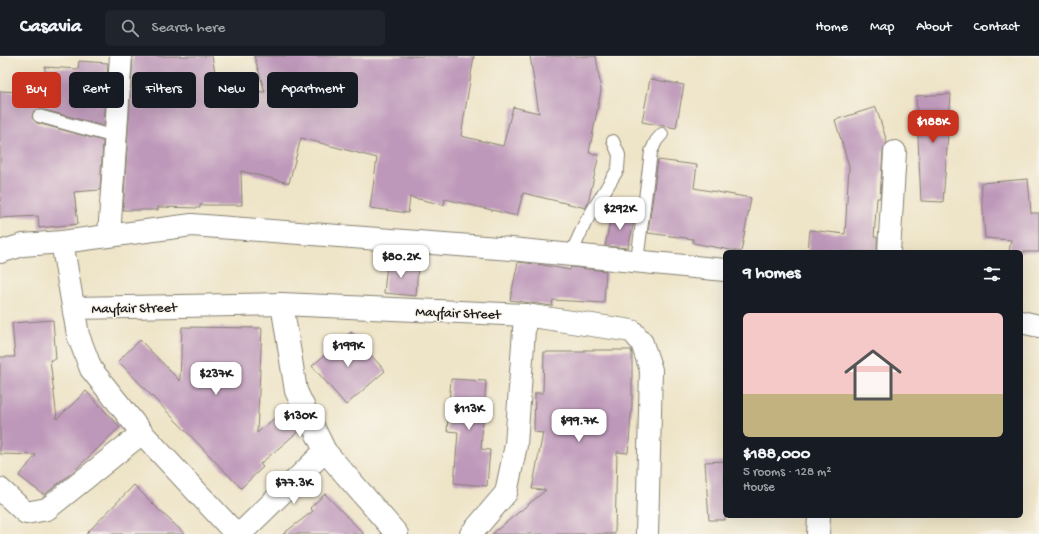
<!DOCTYPE html>
<html lang="en">
<head>
<meta charset="utf-8">
<style>
	:root { --surface:#171b24; --page:#20242c; --text:#f1f3f6; --muted:#9ea1a6; --line:#363941; --accent:#c8321e }
	body { margin:0; font-family:"Gochi Hand",sans-serif; background:var(--page); color:var(--text); height:100vh; display:flex; flex-direction:column; font-size:15px; white-space:nowrap }
	* { box-sizing:border-box; margin:0 }
	p { font-size:13px; color:var(--muted) }
	.icon { flex:none; width:22px; height:22px; fill:none; stroke:currentColor; stroke-width:2; stroke-linecap:round; stroke-linejoin:round }
	.map { position:relative; flex:1; overflow:hidden }
	.side { position:absolute; left:723px; top:194px; width:300px; height:268px; display:flex; flex-direction:column; background:var(--surface); border-radius:6px; box-shadow:0 4px 16px #0002 }
	.side>* { flex:none }
	.hud { position:absolute; left:12px; top:16px; width:380px; height:36px; display:flex; gap:8px }
	.price { position:absolute; translate:-50% -34px; padding:0 9px; border-radius:8px; background:#fff; color:#222; font-size:13px; line-height:26px; filter:drop-shadow(0 1px 2px #0008) }
	.price::after { content:''; position:absolute; left:50%; top:24px; width:12px; height:9px; margin-left:-6px; background:inherit; clip-path:polygon(0 0,100% 0,50% 100%) }
	.price.selected { background:var(--accent); color:#fff }
	ul { padding:0; list-style:none }
	li { display:grid; align-content:center; gap:8px; height:212px; padding:0 20px }
	li span { display:grid; place-items:center; height:124px; border-radius:6px; color:#555 }
	li>.icon { margin-inline-start:auto }
	span .icon { width:72px; height:72px; fill:#fffc; stroke-width:1 }
	li b { font-size:17px }
	h2 { display:flex; justify-content:space-between; align-items:center; height:48px; padding:0 20px; font-size:17px }
	.pill { padding:0 14px; border-radius:6px; background:var(--surface); box-shadow:0 4px 16px #0002; font-size:14px; line-height:36px }
	.pill.selected { background:var(--accent); color:#fff }
	header { display:flex; align-items:center; gap:24px; box-sizing:border-box; height:56px; padding:0 20px; background:var(--surface); border-bottom:1px solid var(--line) }
	header strong { font-size:19px }
	nav { display:flex; gap:22px; margin-inline-start:auto; font-size:14px }
	.search { width:280px; height:36px; background:var(--page); display:flex; align-items:center; gap:10px; box-sizing:border-box; padding:0 14px; border-radius:6px; color:var(--muted); font-size:15px }
	.map>svg:first-child { display:block }
	.building { fill:#be98ba }
	.lines { fill:none; stroke-linecap:round; stroke-linejoin:round }
	.service-casing { stroke:#858072; stroke-width:14 }
	.minor-casing { stroke:#858072; stroke-width:24 }
	.tertiary-casing { stroke:#858072; stroke-width:24 }
	.service { stroke:#fff; stroke-width:12 }
	.minor { stroke:#fff; stroke-width:22 }
	.tertiary { stroke:#fff; stroke-width:22 }
	.labels { text-anchor:middle; stroke-width:3; stroke-linejoin:round; paint-order:stroke }
	.street-label { font-size:14px; fill:#1c1c1c; stroke:#f7f3e8 }
</style>
</head>
<body>
<header>
<strong>Casavia</strong>
<div class="search"><svg class="icon" aria-label="search" viewBox="0 0 24 24"><circle cx="10" cy="10" r="6"/><path d="M15 15l6 6"/></svg>Search here</div>
<nav><a>Home</a><a>Map</a><a>About</a><a>Contact</a></nav>
</header>
<div class="map">
<svg width="1039" height="478" viewBox="0 0 1039 478">
	<rect width="100%" height="100%" fill="#f7f3e8"/>
	<filter id="ink" filterUnits="userSpaceOnUse"><feTurbulence type="fractalNoise" baseFrequency=".025" numOctaves="2"/><feDisplacementMap in="SourceGraphic" scale="8" xChannelSelector="R" yChannelSelector="G"/><feConvolveMatrix kernelMatrix="1 2 1 2 8 2 1 2 1" color-interpolation-filters="sRGB"/></filter>
	<filter id="wash" filterUnits="userSpaceOnUse"><feTurbulence type="fractalNoise" baseFrequency=".012" numOctaves="4" result="noise"/><feDisplacementMap in="SourceGraphic" scale="16" xChannelSelector="R" yChannelSelector="G"/><feGaussianBlur stdDeviation="0.9" result="paint"/><feColorMatrix in="noise" values="0 0 0 0 0 0 0 0 0 0 0 0 0 0 0 0 0 1.4 0 .05"/><feComposite in="paint" operator="in"/></filter>
	<g filter="url(#wash)">
		<rect width="100%" height="100%" fill="#eee4c7"/>
		<g id="blocks">
			<g class="building">
				<path d="M133,0H212L218,33L265,36L254,0H474L461,80L503,90L513,51L539,57L530,0H596L601,34L589,97L599,99L588,147L586,152L523,137L517,160L445,143L444,149L410,141L408,157L370,152L377,102L301,82L289,127L241,115L242,149H200V152L158,151V154H123Z"/>
				<path d="M79,5L108,7L104,70L41,53L34,55L32,62L37,67L103,85L100,134L74,136L78,168L39,172L38,160L0,162V35L44,37L45,11L78,13Z"/>
				<path d="M650,23L684,29L676,72L642,66Z"/>
				<path d="M951,38L943,146L921,145L916,40Z"/>
				<path d="M876,51L887,86L883,95L880,142H877L874,181H877V196H808L810,174L845,178L849,110L835,64Z"/>
				<path d="M658,104L697,109L694,132L751,142L741,196L693,187V183L648,177Z"/>
				<path d="M1028,123L1031,157H1039V196H1009L1011,184L985,182L981,127Z"/>
				<path d="M612,156L635,161L628,192L605,190Z"/>
				<path d="M518,206L543,209L570,214L571,211L606,215L604,247L553,244L552,250L510,244Z"/>
				<path d="M387,207L418,209L416,240L384,237Z"/>
				<path d="M53,264L56,303L50,304L57,363L86,335L120,371L73,416L44,439L19,420L36,399L0,398V301H15L12,267Z"/>
				<path d="M182,271L262,272L257,377L283,355L300,374L260,408L263,411L241,432L118,305L140,284L180,325Z"/>
				<path d="M351,276L385,315L346,349L312,310Z"/>
				<path d="M584,294H631L632,298V349L628,397L617,396L615,478H492L546,434L532,433L543,377L534,376L535,337H543L544,296H584Z"/>
				<path d="M451,323L486,325L481,393L490,394L487,430L454,427L458,376L447,375Z"/>
				<path d="M725,405V464H709L705,406Z"/>
				<path d="M134,429L158,453L185,478H86Z"/>
				<path d="M325,438L364,478H283L313,455L310,452Z"/>
			</g>
		</g>
	</g>
	<g filter="url(#ink)">
		<use href="#blocks" fill-opacity="0" stroke="#858072" stroke-width="1"/>
		<g class="lines">
			<defs>
				<g id="service">
					<path d="M39,60L115,81"/>
					<path d="M571,198L585,167L618,113L619,99L613,85"/>
					<path d="M637,205L651,96L656,85L662,78"/>
				</g>
				<g id="minor">
					<path d="M109,180L121,0"/>
					<path d="M62,186L78,279L91,313L142,377L236,478"/>
					<path d="M889,196L895,96"/>
					<path d="M282,248L296,335L325,395L397,478"/>
					<path d="M74,252L282,248L525,259L632,275L642,287L651,314L647,478"/>
					<path d="M0,433L26,457L47,453L142,377"/>
					<path d="M240,478L325,395"/>
					<path d="M471,478L506,437L516,389L525,259"/>
					<path d="M818,478L819,460"/>
				</g>
				<g id="tertiary">
					<path d="M0,196L23,189L62,186L192,169L511,193L725,214"/>
					<path d="M1021,266L1039,270"/>
				</g>
			</defs>
			<use href="#service" class="service-casing"/>
			<use href="#minor" class="minor-casing"/>
			<use href="#tertiary" class="tertiary-casing"/>
			<use href="#service" class="service"/>
			<use href="#minor" class="minor"/>
			<use href="#tertiary" class="tertiary"/>
		</g>
	</g>
	<g class="labels">
		<g class="street-label">
			<text transform="translate(134 251) rotate(-1)" y="5">Mayfair Street</text>
			<text transform="translate(458 256) rotate(2)" y="5">Mayfair Street</text>
		</g>
	</g>
</svg>
<b class="price selected" style="left:933px;top:88px">$188K</b>
<b class="price" style="left:620px;top:175px">$292K</b>
<b class="price" style="left:401px;top:223px">$80.2K</b>
<b class="price" style="left:348px;top:312px">$199K</b>
<b class="price" style="left:216px;top:340px">$237K</b>
<b class="price" style="left:469px;top:375px">$113K</b>
<b class="price" style="left:300px;top:382px">$130K</b>
<b class="price" style="left:579px;top:387px">$99.7K</b>
<b class="price" style="left:294px;top:449px">$77.3K</b>
<div class="hud">
<a class="pill selected">Buy</a>
<a class="pill">Rent</a>
<a class="pill">Filters</a>
<a class="pill">New</a>
<a class="pill">Apartment</a>
</div>
<section class="side">
<h2>9 homes<svg class="icon" aria-label="filters" viewBox="0 0 24 24"><path d="M4 7h16M4 17h16"/><circle cx="9" cy="7" r="2"/><circle cx="15" cy="17" r="2"/></svg></h2>
<ul>
<li><span style="background:linear-gradient(#f6c9c9 65%,#c2b280 0)"><svg class="icon" aria-label="home" viewBox="0 0 24 24"><path d="M3 11l9-7 9 7M6 9v11h12V9"/></svg></span><div><b>$188,000</b><p>5 rooms · 128 m²</p><p>House</p></div></li>
</ul>
</section>
</div>
</body>
</html>
